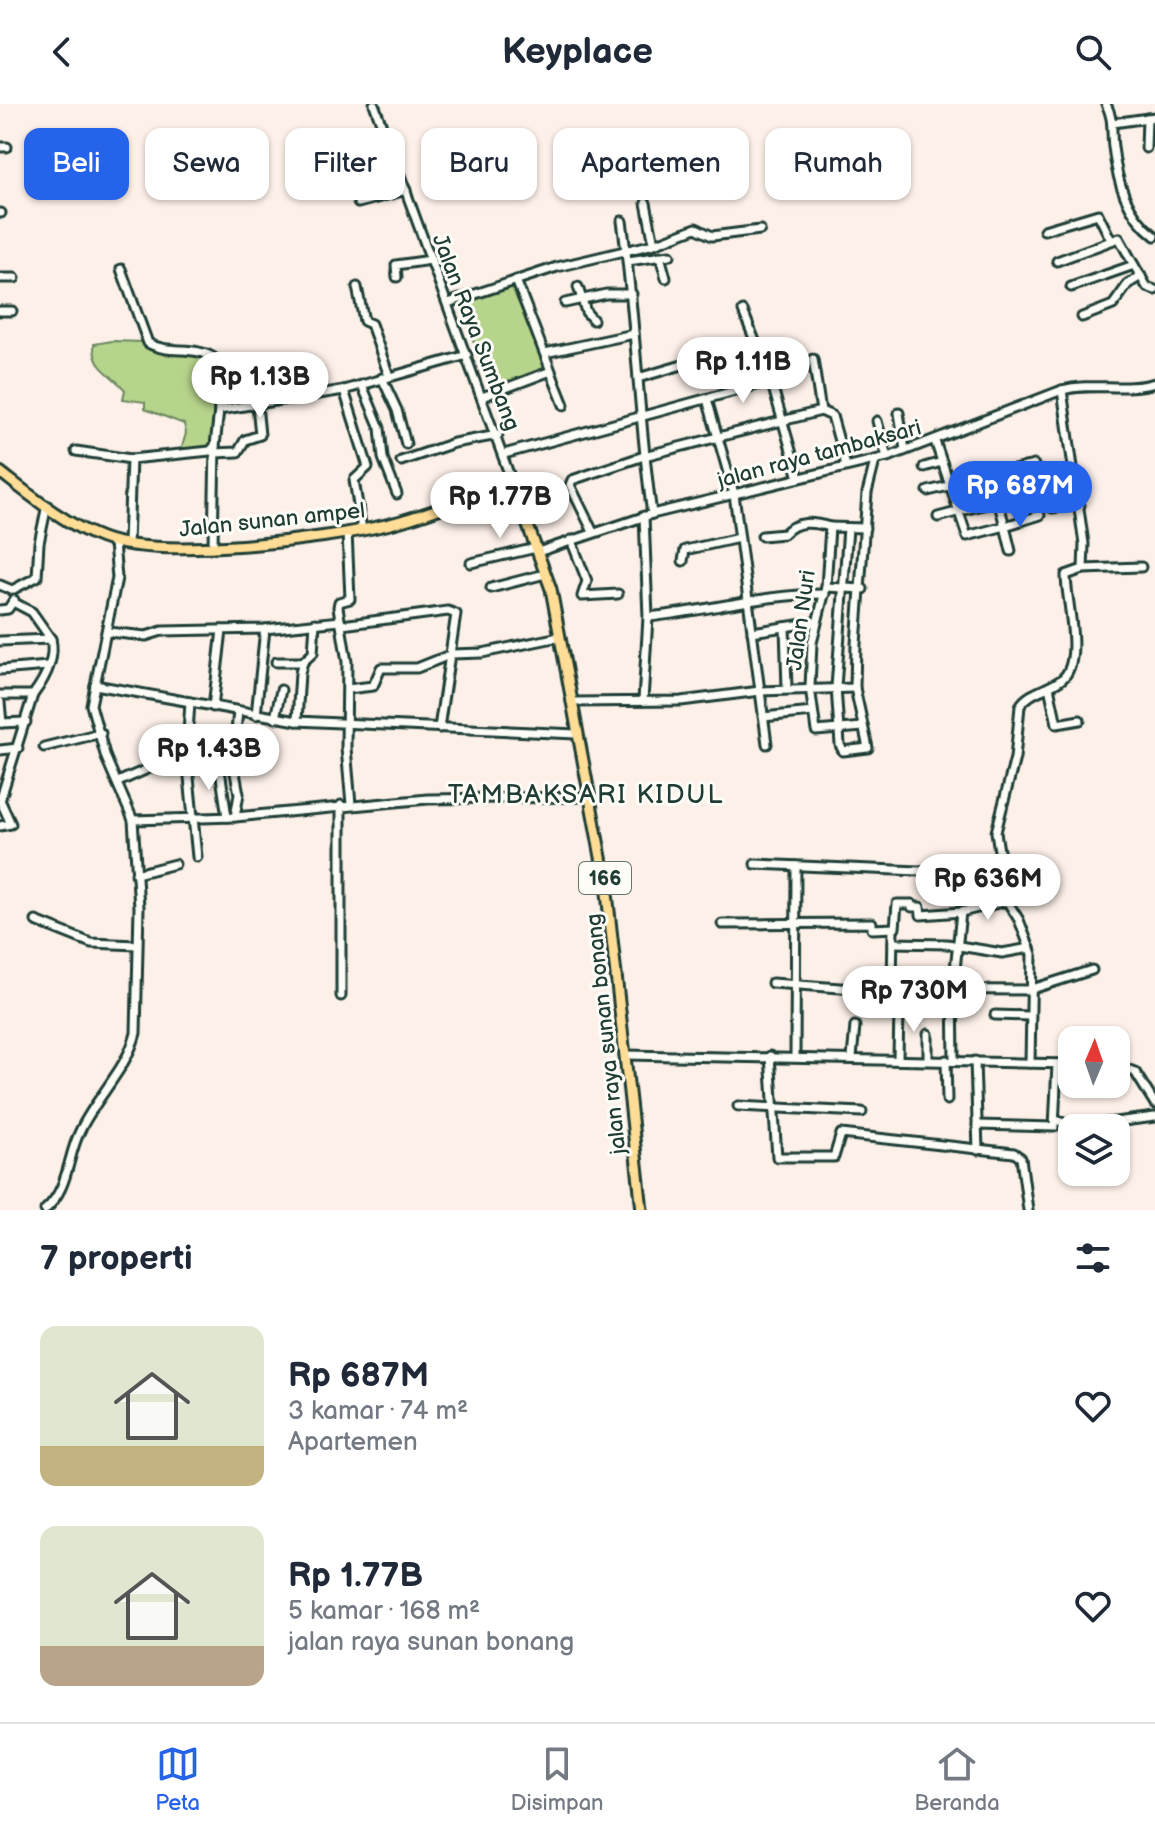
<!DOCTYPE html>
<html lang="id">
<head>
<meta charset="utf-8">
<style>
	:root { --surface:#fff; --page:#f6f6f7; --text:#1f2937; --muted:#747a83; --line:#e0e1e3; --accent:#2563eb }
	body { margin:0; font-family:"Balsamiq Sans",sans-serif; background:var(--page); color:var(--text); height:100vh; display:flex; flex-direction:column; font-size:30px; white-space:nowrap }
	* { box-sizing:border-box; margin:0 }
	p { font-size:26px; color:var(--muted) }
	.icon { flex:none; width:44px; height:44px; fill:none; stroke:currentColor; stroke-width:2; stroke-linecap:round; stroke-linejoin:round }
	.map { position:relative; height:1106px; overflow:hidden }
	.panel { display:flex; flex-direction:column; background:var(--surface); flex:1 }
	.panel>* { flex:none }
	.guide { position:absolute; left:24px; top:24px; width:1108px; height:72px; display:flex; gap:16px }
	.needle { width:52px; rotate:2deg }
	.fabs { position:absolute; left:1058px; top:922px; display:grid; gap:16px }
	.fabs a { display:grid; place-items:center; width:72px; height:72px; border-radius:16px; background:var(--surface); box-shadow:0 2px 6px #0004; font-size:40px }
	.price { position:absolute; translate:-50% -68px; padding:0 18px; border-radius:28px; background:#fff; color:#222; font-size:26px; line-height:52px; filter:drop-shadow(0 2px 4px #0008) }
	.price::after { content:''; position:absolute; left:50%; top:48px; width:24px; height:18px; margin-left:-12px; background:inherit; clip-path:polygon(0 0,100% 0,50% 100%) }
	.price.on { background:var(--accent); color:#fff }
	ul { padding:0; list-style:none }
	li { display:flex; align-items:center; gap:24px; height:200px; padding:0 40px }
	li span { display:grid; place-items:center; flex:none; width:224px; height:160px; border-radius:16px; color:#555 }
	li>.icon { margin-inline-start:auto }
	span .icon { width:96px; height:96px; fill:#fffc; stroke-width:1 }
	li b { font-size:34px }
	h2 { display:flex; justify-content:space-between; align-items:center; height:96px; padding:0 40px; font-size:34px }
	.pill { padding:0 28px; border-radius:16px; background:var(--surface); box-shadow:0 2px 6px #0004; font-size:28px; line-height:72px }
	.pill.on { background:var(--accent); color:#fff }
	header { display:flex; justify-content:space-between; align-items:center; height:104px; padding:0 40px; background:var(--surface); font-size:36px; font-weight:700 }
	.dock { display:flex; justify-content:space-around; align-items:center; height:112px; border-top:2px solid var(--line); background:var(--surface); font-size:22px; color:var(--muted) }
	.dock a { display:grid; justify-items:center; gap:4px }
	.dock .on { color:var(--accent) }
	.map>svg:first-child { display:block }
	.green { fill:#b7d48c; stroke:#6b8860; stroke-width:2 }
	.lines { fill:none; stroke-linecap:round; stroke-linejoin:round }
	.minor-casing { stroke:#1f3d34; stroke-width:13 }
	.major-casing { stroke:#1f3d34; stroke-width:15 }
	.minor { stroke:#fdfcf7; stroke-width:7 }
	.major { stroke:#ffdd96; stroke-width:9 }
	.labels { text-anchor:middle; stroke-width:6; stroke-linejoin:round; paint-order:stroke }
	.shield { fill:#fdfcf7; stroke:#62766e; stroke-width:2 }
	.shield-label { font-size:20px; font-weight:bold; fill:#1f3d34 }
	.street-label { font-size:22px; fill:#1f3d34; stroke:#fdfcf7 }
	.quarter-label { font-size:26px; letter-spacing:2px; fill:#1f3d34; stroke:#fdfcf7 }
</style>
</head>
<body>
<header><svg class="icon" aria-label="back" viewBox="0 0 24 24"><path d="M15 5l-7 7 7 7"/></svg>Keyplace<svg class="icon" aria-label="search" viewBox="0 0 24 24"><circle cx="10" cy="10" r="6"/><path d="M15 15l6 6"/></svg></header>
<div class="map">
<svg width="1155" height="1106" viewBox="0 0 1155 1106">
	<rect width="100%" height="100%" fill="#fcf0e8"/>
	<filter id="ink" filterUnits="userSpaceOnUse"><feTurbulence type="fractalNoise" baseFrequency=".0125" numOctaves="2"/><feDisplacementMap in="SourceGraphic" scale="16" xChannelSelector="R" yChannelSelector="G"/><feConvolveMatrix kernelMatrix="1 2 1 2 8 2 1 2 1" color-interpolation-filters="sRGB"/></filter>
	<g filter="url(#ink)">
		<g class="green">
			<path d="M511,181L548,266L492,288L459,197Z"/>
			<path d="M112,237L145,238L156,246L204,251L214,255L217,306L209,344L180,350L186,329L184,320L145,305V298L123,295L125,286C110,268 93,265 94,240Z"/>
		</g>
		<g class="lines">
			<defs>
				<g id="minor">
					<path d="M374,0L512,378"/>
					<path d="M1106,0C1114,15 1111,27 1113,43C1117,78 1127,111 1155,132"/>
					<path d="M1113,19L1155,13"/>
					<path d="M0,43H7"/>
					<path d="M1146,44L1147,14"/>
					<path d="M358,99L406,86"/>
					<path d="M646,99L654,140"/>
					<path d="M0,109H1"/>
					<path d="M622,117C636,214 638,312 652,410"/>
					<path d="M1044,126L1098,110L1111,136"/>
					<path d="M660,152L666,174"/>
					<path d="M628,157L670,151"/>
					<path d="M1057,157L1119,134L1134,161"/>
					<path d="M121,165L148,239C168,251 195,241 214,254L219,306"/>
					<path d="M397,173L396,161L431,156"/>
					<path d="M0,174H15"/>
					<path d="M357,183L364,217L371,220L389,272"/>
					<path d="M578,183L586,208L593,216"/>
					<path d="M1071,183L1134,161L1147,183L1155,186"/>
					<path d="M448,199L557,163L654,140L696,124L712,132L760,126"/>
					<path d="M565,199L606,190H632"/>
					<path d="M0,207H12"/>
					<path d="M743,207L771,277L799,374"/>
					<path d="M1082,213L1113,201L1128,180L1141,172"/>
					<path d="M545,249L634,230"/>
					<path d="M813,255L821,307L832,312L846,362"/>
					<path d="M551,268L564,301"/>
					<path d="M382,274L397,306L406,340"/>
					<path d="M638,274L689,259"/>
					<path d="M362,281L380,324L383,354L397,390"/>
					<path d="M344,286L368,363L354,376L362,426"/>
					<path d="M482,293L551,267L516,176"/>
					<path d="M707,295L734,390L767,640"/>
					<path d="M899,309L905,346"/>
					<path d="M877,317L887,353"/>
					<path d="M935,337L967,432L1005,422L991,372"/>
					<path d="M76,347L131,355"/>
					<path d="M214,349L238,348L245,336L260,331L257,301"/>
					<path d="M504,350L771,277"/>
					<path d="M401,357L454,339L498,331"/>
					<path d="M924,363L942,358"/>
					<path d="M928,387L1034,361"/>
					<path d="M1052,404L1080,401"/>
					<path d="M938,413L1032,388L1025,363"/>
					<path d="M848,424L836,583L840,641L843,647L868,644L855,584L856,540L867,389L875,357"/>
					<path d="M347,428L350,495L339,498L338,503L347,558L346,644L351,700"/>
					<path d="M593,428L570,381L572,376L644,352L821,307"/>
					<path d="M762,432L784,430C796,416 813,418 830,423"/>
					<path d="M571,436L587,477L582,492L618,490"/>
					<path d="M128,440L131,355L210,347L215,342L219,306L344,286L467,251"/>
					<path d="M213,442L215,342"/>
					<path d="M1011,447L1005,422L1040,411"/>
					<path d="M538,448L652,410L891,352L1062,286C1093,278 1124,288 1155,279"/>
					<path d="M683,457L685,446L739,434"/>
					<path d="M471,459L536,444"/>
					<path d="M1083,465L1141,463"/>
					<path d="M0,481L12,486"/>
					<path d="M826,483L863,485"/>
					<path d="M491,484L545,470"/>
					<path d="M12,486L37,473L39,439L47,401"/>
					<path d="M13,498L32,508L51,535"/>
					<path d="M0,506L8,505L14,496"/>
					<path d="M648,513C708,507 764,490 825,490"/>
					<path d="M342,521L448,507L456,510L439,624"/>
					<path d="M785,523L787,585"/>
					<path d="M108,528L146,532L162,527L265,525L340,517"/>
					<path d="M752,528L816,518"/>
					<path d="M0,537L51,535C56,555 45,575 33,591H0"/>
					<path d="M276,558H303"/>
					<path d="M0,566L48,562"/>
					<path d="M95,581L297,617L576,630"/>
					<path d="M1049,583L1057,620L1080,616"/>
					<path d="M348,585L373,582L381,564H417L452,550L482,549L559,533"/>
					<path d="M643,597L648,513L644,412"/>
					<path d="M0,598L2,619"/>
					<path d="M571,598L681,597L760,587L855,584"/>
					<path d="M213,603L222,526"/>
					<path d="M256,611L265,525"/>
					<path d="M763,613L813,608"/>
					<path d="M275,614L281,586"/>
					<path d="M297,617L300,569L303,558L313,549L315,519"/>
					<path d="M0,619L26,618"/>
					<path d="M863,623L816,627L810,583L812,539L826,483L830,423L865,424"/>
					<path d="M44,643L101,629"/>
					<path d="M0,646L18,644"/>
					<path d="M186,659L190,598"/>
					<path d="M219,659L227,713"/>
					<path d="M189,673L197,753"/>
					<path d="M118,678L161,659L233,658"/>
					<path d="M0,697L33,591"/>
					<path d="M235,713L239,690L233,658L238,607"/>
					<path d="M133,716L235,713L428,695L588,693"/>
					<path d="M0,722L11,720L1,698"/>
					<path d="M755,760L919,767L1000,760"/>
					<path d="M136,770L175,760"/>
					<path d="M36,817L91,839L137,841"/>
					<path d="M722,820L872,819V825L895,824L897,800H912V803H920L921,811L961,808L1007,797"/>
					<path d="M893,839L947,840L1002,849L1030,844"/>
					<path d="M772,879L854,885L1029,886L1092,866"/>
					<path d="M892,885L893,824"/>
					<path d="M341,892V701"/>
					<path d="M995,911L1029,912"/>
					<path d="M626,951L1072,960"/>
					<path d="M770,952L777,1053H834L841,1030L1014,1049L1021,1054L1028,1106"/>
					<path d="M795,952L796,762"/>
					<path d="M852,954L855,922"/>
					<path d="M898,955L899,905"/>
					<path d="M928,956V930"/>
					<path d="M946,956L947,996"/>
					<path d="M954,956L953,885L961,808"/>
					<path d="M975,957L978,1046"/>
					<path d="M1030,959L1032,850L1019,816L1007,797L996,728L1015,654L1020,602C1029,587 1049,586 1062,575C1084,557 1066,497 1066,471L1083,465L1084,440L1062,286"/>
					<path d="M1116,961L1135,968L1155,1000"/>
					<path d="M738,1002L862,1008"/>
					<path d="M1056,1016L1075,1023L1155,1013"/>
					<path d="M977,1021L1054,1023L1057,960"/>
					<path d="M45,1106C69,1085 67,1053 80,1027C96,993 127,965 136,929L139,803L133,716L106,654L91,601L117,474L114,439"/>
				</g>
				<path id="major" d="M0,368C30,391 66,421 102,434C160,456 323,436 386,421C429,411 470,392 512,378L551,485L606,780L642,1106"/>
			</defs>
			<use href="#minor" class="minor-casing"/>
			<use href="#major" class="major-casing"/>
			<use href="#minor" class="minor"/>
			<use href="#major" class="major"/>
		</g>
	</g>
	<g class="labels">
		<rect class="shield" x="579" y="758" width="52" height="32" rx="6"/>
		<g class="shield-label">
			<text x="605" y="781">166</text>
		</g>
		<g class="street-label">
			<text transform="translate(477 228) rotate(69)" y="8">Jalan Raya Sumbang</text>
			<text transform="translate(819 349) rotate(-15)" y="8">jalan raya tambaksari</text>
			<text transform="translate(272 415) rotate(-6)" y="8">Jalan sunan ampel</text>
			<text transform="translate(800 516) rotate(-82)" y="8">Jalan Nuri</text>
			<text transform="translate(605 930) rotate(-96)" y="8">jalan raya sunan bonang</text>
		</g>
		<g class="quarter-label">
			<text x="586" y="699">TAMBAKSARI KIDUL</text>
		</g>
	</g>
</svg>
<div class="fabs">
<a><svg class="needle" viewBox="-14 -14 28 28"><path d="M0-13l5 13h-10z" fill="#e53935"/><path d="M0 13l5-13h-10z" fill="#747a83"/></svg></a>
<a><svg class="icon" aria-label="layers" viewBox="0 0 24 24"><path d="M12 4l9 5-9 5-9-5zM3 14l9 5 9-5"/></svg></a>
</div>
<b class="price" style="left:743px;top:301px">Rp 1.11B</b>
<b class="price" style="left:260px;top:316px">Rp 1.13B</b>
<b class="price on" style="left:1020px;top:425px">Rp 687M</b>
<b class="price" style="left:500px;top:436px">Rp 1.77B</b>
<b class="price" style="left:209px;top:688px">Rp 1.43B</b>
<b class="price" style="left:988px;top:818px">Rp 636M</b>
<b class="price" style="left:914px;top:930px">Rp 730M</b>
<div class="guide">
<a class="pill on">Beli</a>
<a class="pill">Sewa</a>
<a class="pill">Filter</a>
<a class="pill">Baru</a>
<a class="pill">Apartemen</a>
<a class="pill">Rumah</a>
</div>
</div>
<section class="panel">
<h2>7 properti<svg class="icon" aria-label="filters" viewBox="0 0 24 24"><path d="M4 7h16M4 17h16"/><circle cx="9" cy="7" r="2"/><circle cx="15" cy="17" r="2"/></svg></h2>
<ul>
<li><span style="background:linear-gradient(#dfe7d0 75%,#c2b280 0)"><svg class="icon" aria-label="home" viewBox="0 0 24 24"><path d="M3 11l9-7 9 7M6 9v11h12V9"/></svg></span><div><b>Rp 687M</b><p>3 kamar · 74 m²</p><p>Apartemen</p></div><svg class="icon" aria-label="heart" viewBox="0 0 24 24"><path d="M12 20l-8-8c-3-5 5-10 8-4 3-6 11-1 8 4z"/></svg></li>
<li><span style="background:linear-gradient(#dfe7d0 75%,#b9a48a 0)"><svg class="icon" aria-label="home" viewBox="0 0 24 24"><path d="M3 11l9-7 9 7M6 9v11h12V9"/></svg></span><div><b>Rp 1.77B</b><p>5 kamar · 168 m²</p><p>jalan raya sunan bonang</p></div><svg class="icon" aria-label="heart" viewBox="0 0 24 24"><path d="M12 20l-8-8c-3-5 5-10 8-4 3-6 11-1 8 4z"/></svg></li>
</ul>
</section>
<nav class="dock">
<a class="on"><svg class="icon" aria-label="map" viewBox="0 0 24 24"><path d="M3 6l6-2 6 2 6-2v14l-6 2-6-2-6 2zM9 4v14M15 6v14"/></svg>Peta</a>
<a><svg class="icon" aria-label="saved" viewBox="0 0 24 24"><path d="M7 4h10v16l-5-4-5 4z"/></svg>Disimpan</a>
<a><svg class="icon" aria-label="home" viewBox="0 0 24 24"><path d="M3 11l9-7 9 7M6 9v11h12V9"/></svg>Beranda</a>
</nav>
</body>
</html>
